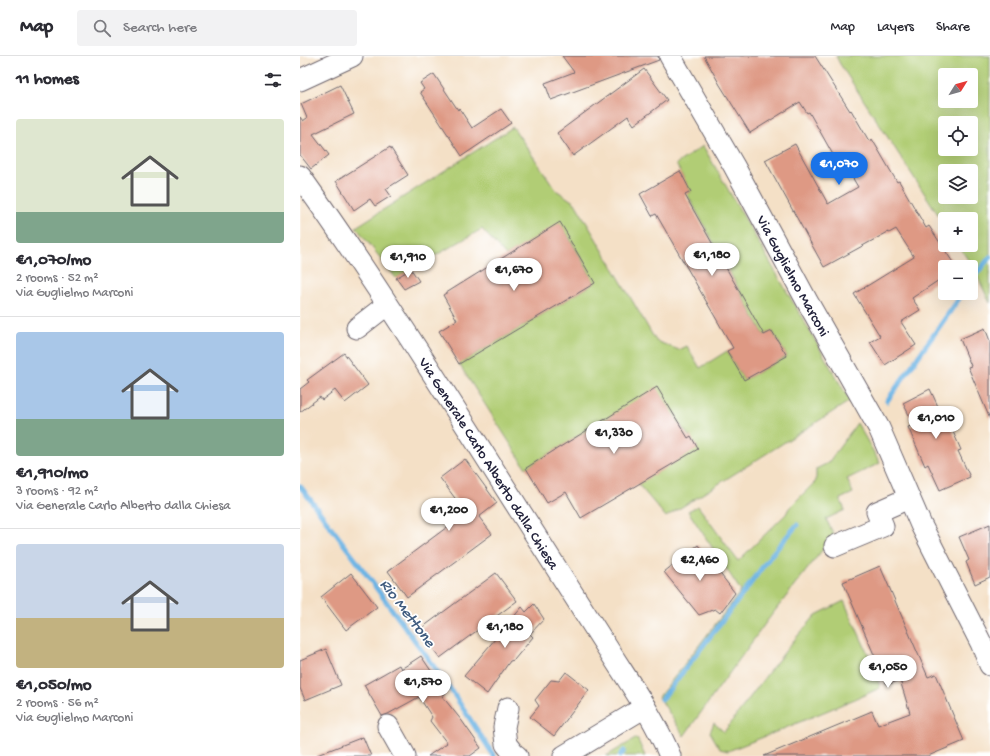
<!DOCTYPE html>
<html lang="en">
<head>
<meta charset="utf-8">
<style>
	:root { --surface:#fff; --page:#f2f2f3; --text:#2b2b33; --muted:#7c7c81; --line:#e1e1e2; --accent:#1a73e8 }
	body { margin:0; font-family:"Gochi Hand",sans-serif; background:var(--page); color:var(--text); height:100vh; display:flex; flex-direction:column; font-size:15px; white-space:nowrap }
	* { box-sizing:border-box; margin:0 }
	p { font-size:13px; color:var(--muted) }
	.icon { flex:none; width:22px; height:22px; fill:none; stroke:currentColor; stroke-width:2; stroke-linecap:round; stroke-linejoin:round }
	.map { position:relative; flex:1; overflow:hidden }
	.details { display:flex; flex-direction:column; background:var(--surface); width:300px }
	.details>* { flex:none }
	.needle { width:26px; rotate:53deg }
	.controls { position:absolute; left:638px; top:12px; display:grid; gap:8px }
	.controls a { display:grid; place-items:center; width:40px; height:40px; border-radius:4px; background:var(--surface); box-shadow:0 4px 16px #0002; font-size:20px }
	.price { position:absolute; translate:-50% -34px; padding:0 9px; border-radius:14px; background:#fff; color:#222; font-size:13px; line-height:26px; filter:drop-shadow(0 1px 2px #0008) }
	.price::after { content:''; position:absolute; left:50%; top:24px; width:12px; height:9px; margin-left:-6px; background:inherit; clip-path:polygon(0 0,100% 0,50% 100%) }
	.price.selected { background:var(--accent); color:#fff }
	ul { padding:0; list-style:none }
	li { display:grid; align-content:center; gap:8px; height:212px; padding:0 16px }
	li+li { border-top:1px solid var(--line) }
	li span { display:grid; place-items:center; height:124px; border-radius:4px; color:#555 }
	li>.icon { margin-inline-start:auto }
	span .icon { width:72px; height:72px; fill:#fffc; stroke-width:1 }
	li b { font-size:17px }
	h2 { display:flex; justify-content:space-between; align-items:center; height:48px; padding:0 16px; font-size:17px }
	header { display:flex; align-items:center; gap:24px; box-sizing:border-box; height:56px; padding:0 20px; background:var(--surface); border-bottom:1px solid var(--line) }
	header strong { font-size:19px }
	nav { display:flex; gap:22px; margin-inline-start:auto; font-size:14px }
	.search { width:280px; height:36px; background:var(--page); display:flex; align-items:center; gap:10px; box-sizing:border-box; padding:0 14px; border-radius:4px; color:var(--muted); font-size:15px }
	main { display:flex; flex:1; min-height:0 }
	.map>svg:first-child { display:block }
	.green { fill:#b1cd74; stroke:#6a7858; fill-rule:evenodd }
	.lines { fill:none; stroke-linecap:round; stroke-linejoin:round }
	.stream { stroke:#6cb4e4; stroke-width:5 }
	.building { fill:#de9984 }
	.minor-casing { stroke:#6c646c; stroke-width:23 }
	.minor { stroke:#fff; stroke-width:21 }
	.labels { text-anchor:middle; stroke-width:3.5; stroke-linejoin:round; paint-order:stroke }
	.street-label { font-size:15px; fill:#22223b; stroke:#fff }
	.water-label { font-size:16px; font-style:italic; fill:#405c7f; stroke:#fff }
</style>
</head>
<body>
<header>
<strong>Map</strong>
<div class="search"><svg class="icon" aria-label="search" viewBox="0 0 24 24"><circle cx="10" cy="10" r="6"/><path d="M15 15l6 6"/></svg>Search here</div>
<nav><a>Map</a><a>Layers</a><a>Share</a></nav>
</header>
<main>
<section class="details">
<h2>11 homes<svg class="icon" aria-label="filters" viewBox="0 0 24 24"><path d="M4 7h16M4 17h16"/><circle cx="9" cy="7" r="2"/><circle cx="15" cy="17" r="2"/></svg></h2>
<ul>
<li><span style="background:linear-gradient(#dfe7d0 75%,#7fa58c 0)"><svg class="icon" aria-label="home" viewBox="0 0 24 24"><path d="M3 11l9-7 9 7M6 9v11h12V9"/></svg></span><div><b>€1,070/mo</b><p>2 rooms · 52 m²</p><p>Via Guglielmo Marconi</p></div></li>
<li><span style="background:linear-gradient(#a9c7e8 70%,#7fa58c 0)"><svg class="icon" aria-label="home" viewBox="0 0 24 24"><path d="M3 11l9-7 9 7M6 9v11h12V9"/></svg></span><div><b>€1,910/mo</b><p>3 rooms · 92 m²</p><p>Via Generale Carlo Alberto dalla Chiesa</p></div></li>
<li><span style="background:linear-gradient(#c9d6e8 60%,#c2b280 0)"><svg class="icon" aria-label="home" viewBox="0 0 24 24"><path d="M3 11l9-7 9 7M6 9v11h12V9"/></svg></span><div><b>€1,050/mo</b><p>2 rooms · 56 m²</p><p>Via Guglielmo Marconi</p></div></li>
</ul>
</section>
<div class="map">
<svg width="690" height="700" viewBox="0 0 690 700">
	<rect width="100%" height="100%" fill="#fff"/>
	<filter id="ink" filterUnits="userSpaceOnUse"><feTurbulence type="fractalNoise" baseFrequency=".025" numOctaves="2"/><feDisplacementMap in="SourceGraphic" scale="8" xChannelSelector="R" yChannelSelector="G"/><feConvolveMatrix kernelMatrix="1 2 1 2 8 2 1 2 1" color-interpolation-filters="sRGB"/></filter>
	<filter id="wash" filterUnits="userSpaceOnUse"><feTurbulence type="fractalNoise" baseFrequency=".012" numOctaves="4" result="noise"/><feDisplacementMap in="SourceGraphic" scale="16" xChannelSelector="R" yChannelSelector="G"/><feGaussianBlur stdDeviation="0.9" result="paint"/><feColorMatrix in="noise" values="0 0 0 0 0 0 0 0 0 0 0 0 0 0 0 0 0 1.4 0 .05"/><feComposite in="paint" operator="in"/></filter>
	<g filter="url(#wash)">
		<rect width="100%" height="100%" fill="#f4e0c6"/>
		<g class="green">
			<path d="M536,0H690V247L673,211L658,189H671V163H645V169L540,8ZM645,19H671V45H645ZM645,67H671V93H645ZM645,115H671V141H645Z"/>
			<path d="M213,71L256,134L275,147L356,285L379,294L387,290L400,312L427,295L444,324L487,300L472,275L464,279L387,138L391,136L376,108L403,90L550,345L366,461L338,428L398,392L379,367L357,332L226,412L159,308L295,227L269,181L260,167L206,200L182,173L96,222L56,171Z"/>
			<path d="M557,367L580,407L547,423L553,437L540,443L545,454L526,463L534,479L467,565L384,680L359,641L441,535L388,455L398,450L438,505L486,458L489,452L516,425V413L528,407Z"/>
			<path d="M544,545L574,611L580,632L562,640L471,678L428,695L420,693L410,676L414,667L424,676L468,617L495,583L516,559Z"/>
			<path d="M337,682L345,700H306Z"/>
		</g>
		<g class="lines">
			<g class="stream">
				<path d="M671,225L690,201"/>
				<path d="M587,345L663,237"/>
				<path d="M0,430L55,503L151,634L194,700"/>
				<path d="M362,643L445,535L472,498L497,469"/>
				<path d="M320,700L324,695"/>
			</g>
		</g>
		<g id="blocks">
			<g class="building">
				<path d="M262,0H358L359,4L251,44L245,27L274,16Z"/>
				<path d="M404,0H515L550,55L551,54L569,85L572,83L597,126L599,125L626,172L629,170L656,211H645V220L612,242L620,254L601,266L616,289L585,309L570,286L580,280L554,238L614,201L596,173L589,177L588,176L524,211L465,104L495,88L528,148L558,131L541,102L536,104L509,56L507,57L500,46L450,77L420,29Z"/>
				<path d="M344,13L367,44L334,69L328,60L273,100L257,77Z"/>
				<path d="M134,18L158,54L159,52L172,72L201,53L211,67L162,100L120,36L124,33L120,27Z"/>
				<path d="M40,29L54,58L13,78L29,99L11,113L0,99V61L3,65L7,62L1,48Z"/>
				<path d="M90,91L108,119L86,133L91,140L75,150L70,143L54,154L36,125Z"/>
				<path d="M380,115L391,136L385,139L464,279L472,275L487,300L444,324L427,295L433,292L356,158L352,160L340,138Z"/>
				<path d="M260,166L269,181H268L295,227L159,308L139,275L157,264L143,239Z"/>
				<path d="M111,213L119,225L104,233L96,222Z"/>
				<path d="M685,272L690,285V363L668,311L671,310L660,283Z"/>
				<path d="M44,297L68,329L45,347L35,334L22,344L20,341L0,356V333L9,326L7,324Z"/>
				<path d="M357,331L388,382L391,380L398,393L281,462L266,436L247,447L226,412Z"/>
				<path d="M630,333L641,357L644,355L661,394L658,395L670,421L640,434L628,408L625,410L608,371L614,369L603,347Z"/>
				<path d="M165,403L197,447L179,461L192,478L107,541L88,515L166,457L140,422Z"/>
				<path d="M690,468V521L675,528L666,506L669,504L659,481Z"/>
				<path d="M398,489L435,537L420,557L415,553L399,559L364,516Z"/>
				<path d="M580,510L628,621L636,618L664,685L628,700H464L572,655L578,669L610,657L600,624L587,629L543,526Z"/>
				<path d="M51,517L77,551L46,574L21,541Z"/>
				<path d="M196,517L217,545L140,602L119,574Z"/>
				<path d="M234,548L244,563L230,578L233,581L214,604L210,605L187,638L164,620L222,551L226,556Z"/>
				<path d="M26,593L41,629L5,644L0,632V604Z"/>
				<path d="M121,600L146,637L142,640L162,665L181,692L170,700H128L147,687L130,665L132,661L119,641L88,658L82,660L64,629L99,609L101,613Z"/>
				<path d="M266,616L289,634L254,680L230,661L239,650L235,644L251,624L259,625Z"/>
				<path d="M63,681L71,700H17V699Z"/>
			</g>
		</g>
	</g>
	<g filter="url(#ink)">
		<use href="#blocks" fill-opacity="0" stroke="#6c646c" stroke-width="1"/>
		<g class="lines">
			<defs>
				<g id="minor">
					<path id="s1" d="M370,0L434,110L507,245L579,372L621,469L681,587L690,609"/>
					<path d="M0,24L52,0"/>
					<path id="s2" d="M0,120C85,239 162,364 241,488C265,526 290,565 315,604C335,635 356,666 370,700"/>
					<path d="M57,272L84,251L85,246"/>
					<path d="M535,490L583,470L577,456L609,442"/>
					<path d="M208,652L204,671L206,688L214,698L217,700"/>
					<path d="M88,670L105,700"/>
					<path d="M264,700L345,651"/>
				</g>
			</defs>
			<use href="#minor" class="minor-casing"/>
			<use href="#minor" class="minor"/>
		</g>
	</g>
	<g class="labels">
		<g class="street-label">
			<text dy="5" stroke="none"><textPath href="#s1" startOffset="252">Via Guglielmo Marconi</textPath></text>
			<text dy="5" stroke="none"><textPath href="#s2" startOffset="344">Via Generale Carlo Alberto dalla Chiesa</textPath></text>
		</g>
		<g class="water-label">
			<text transform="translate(109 556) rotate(53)" y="6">Rio Mettone</text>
		</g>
	</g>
</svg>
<div class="controls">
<a><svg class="needle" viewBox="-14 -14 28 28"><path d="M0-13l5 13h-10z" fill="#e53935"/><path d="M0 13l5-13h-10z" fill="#7c7c81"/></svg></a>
<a><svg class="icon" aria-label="locate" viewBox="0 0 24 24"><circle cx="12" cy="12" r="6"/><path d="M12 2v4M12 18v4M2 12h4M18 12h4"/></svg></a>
<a><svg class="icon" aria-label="layers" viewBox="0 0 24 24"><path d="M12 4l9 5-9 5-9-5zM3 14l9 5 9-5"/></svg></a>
<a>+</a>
<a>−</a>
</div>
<b class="price selected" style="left:539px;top:130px">€1,070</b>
<b class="price" style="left:412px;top:221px">€1,180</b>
<b class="price" style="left:108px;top:223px">€1,910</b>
<b class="price" style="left:214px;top:236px">€1,670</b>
<b class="price" style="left:636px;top:384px">€1,010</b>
<b class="price" style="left:314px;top:399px">€1,330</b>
<b class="price" style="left:149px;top:476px">€1,200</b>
<b class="price" style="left:400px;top:526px">€2,460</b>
<b class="price" style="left:205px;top:593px">€1,180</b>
<b class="price" style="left:588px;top:633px">€1,050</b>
<b class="price" style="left:123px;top:648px">€1,570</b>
</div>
</main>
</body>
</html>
